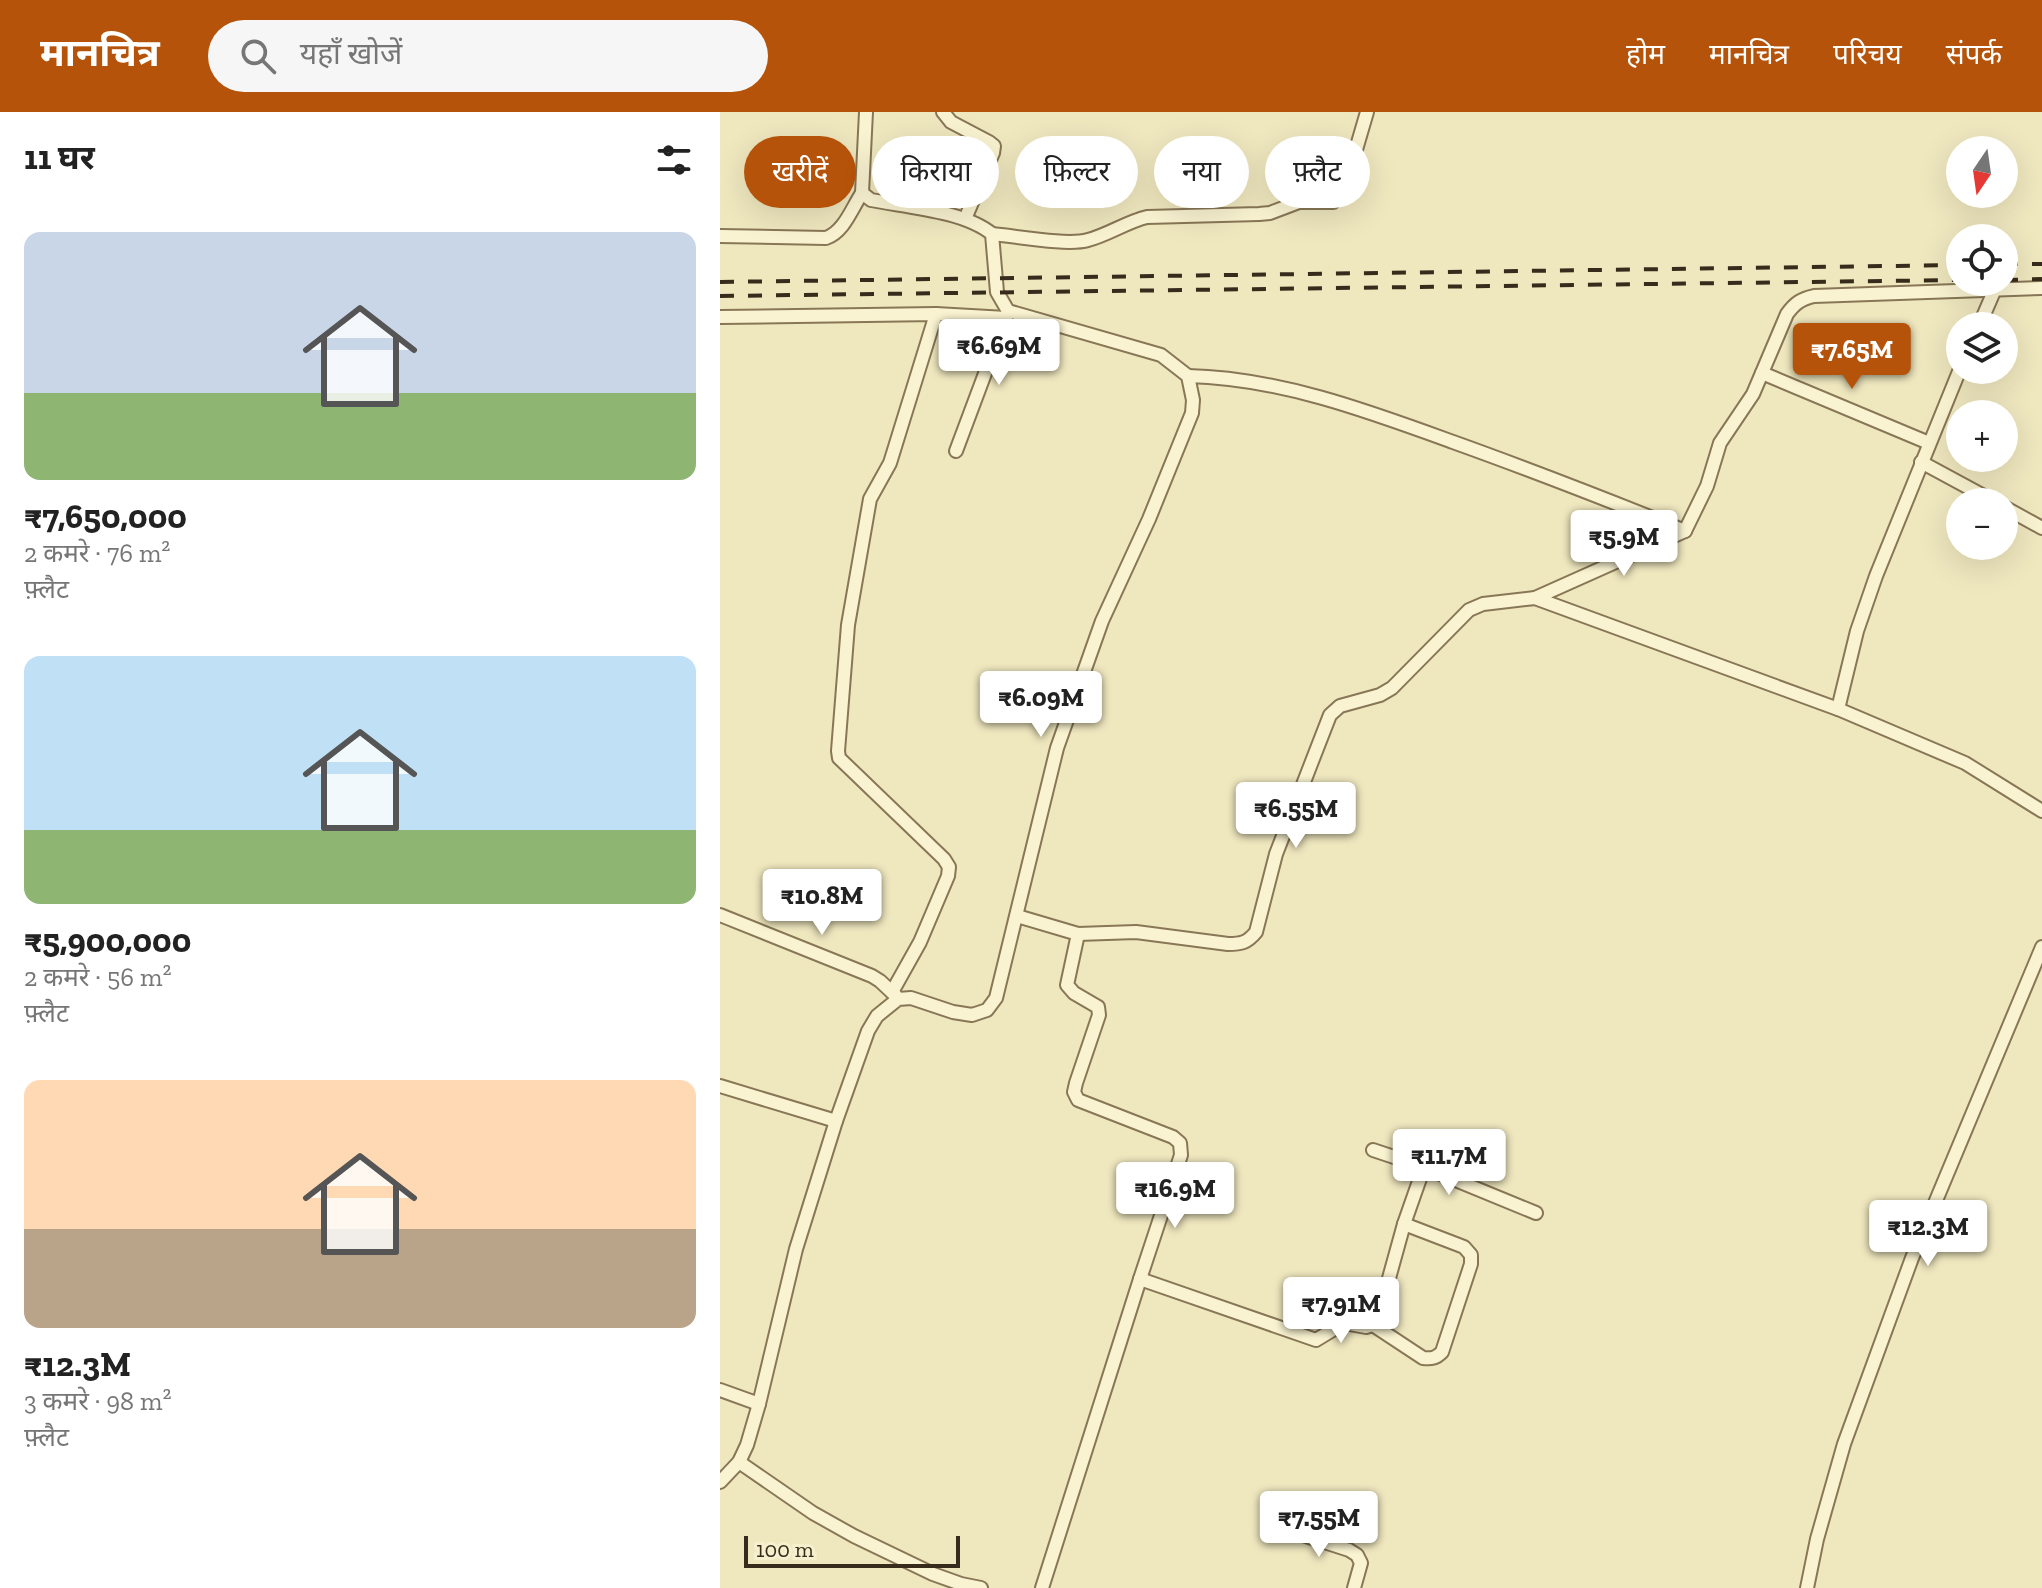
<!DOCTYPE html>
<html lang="hi">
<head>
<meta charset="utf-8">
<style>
	:root { --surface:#fff; --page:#f6f6f6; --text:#222; --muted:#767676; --accent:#b45309 }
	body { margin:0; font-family:"Zilla Slab","Noto Sans Devanagari",serif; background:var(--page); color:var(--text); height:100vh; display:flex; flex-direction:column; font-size:30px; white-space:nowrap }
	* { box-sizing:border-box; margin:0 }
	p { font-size:26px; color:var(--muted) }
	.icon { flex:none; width:44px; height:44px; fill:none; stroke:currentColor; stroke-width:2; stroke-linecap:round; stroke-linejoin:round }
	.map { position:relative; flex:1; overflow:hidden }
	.details { display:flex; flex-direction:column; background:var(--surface); width:720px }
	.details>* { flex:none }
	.hud { position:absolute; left:24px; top:24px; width:760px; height:72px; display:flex; gap:16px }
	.needle { width:52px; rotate:193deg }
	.buttons { position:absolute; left:1226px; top:24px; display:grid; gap:16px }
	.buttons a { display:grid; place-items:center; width:72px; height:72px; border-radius:50%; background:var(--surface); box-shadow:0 8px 32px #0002; font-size:40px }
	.scale { position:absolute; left:24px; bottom:20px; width:216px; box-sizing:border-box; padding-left:8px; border:4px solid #372c1b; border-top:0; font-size:22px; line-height:28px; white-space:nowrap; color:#372c1b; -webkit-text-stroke:6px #f6f0ce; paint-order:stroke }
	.price { position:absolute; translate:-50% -68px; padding:0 18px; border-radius:8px; background:#fff; color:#222; font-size:26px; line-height:52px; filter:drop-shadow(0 2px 4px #0008) }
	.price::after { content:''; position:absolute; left:50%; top:48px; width:24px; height:18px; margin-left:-12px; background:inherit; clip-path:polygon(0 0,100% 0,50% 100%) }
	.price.active { background:var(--accent); color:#fff }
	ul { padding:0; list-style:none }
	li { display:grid; align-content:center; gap:16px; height:424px; padding:0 24px }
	li span { display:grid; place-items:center; height:248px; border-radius:16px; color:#555 }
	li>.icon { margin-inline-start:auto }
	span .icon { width:144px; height:144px; fill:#fffc; stroke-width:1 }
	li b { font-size:34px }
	h2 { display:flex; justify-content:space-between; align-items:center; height:96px; padding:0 24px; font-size:34px }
	.tag { padding:0 28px; border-radius:36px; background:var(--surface); box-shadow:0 8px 32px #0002; font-size:28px; line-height:72px }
	.tag.active { background:var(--accent); color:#fff }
	header { display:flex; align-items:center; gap:48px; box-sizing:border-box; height:112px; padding:0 40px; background:var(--accent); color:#fff }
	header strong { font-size:38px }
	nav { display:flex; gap:44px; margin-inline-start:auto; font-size:28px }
	.search { width:560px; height:72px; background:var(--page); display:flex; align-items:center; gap:20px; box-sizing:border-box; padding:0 28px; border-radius:44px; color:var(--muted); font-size:30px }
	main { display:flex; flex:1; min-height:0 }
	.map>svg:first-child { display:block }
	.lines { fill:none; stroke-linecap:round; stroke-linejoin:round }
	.minor-casing { stroke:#887756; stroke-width:16 }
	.minor { stroke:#faf3d1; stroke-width:12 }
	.rail { stroke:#372c1b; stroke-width:4; stroke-dasharray:14 14; stroke-linecap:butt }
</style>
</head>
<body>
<header>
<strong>मानचित्र</strong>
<div class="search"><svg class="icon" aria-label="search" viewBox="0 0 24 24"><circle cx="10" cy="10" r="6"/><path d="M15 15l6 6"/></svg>यहाँ खोजें</div>
<nav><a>होम</a><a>मानचित्र</a><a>परिचय</a><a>संपर्क</a></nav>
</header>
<main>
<section class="details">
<h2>11 घर<svg class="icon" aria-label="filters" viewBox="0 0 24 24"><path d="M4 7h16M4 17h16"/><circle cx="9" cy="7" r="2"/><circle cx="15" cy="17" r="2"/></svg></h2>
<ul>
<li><span style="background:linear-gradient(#c9d6e8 65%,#8fb573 0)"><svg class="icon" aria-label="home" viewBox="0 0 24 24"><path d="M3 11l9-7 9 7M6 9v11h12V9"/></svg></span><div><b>₹7,650,000</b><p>2 कमरे · 76 m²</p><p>फ़्लैट</p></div></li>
<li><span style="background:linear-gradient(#bfe0f5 70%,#8fb573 0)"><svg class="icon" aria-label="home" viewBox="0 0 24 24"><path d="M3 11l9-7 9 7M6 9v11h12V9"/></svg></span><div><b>₹5,900,000</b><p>2 कमरे · 56 m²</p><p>फ़्लैट</p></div></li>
<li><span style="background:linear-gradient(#ffd9b3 60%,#b9a48a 0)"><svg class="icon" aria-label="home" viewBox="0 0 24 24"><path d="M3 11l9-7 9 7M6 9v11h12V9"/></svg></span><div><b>₹12.3M</b><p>3 कमरे · 98 m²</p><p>फ़्लैट</p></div></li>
</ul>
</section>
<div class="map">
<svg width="1322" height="1476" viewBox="0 0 1322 1476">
	<rect width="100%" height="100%" fill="#efe7be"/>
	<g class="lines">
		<defs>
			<g id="minor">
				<path d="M223,0L231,10L269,30L274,34L273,41L245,107"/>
				<path d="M272,122C296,124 347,134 368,128C388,123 406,110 427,105L539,102L550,101L579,90H613L617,84L615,69L618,63L635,41L647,0"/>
				<path d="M0,124L106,126C124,120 132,96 142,81"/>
				<path d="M0,205L216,202L286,206"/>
				<path d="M1259,214L1275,177"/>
				<path d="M1042,261L1209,331"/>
				<path d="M468,264C559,266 648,299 733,330C811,358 888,388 965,419L815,486L1118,597L1137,519L1156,464L1240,257"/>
				<path d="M236,339L288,200"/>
				<path d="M1201,350L1275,390"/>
				<path d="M1284,395L1322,416"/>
				<path d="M965,419L987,374L1000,331L1033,282L1067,202C1075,191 1081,187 1094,184L1322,176"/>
				<path d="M1118,597L1245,651L1322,699"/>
				<path d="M0,803L152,864L160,869L176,884"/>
				<path d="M297,804L358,822L416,820L508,832C521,832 527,831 536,820L556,742L610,603L620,594L660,583L672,576L749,498L763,492L815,486"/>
				<path d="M172,880L200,830L228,764L229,755L224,747L119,646L118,639L128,513L150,387L170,351L216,202"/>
				<path d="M0,974L116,1009"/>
				<path d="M653,1038L704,1055L816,1101"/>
				<path d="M420,1167L596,1228L624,1211L646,1215L653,1213L658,1206L684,1112L704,1055"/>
				<path d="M653,1213L703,1246C712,1247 716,1246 722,1240L751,1152V1143L744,1135L684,1112"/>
				<path d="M0,1278L39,1292"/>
				<path d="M19,1350L93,1401L134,1424L213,1462L241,1472L261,1476"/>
				<path d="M0,1370L19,1350L27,1333L39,1292L76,1137L116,1009L148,919L157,904L178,887L191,886L233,900L252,903L267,898L276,886L337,636L382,509L429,407L472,301L473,288L468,264L441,243L288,199L277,180L272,122C244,99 187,95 151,88L142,81L146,0"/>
				<path d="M567,1418L629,1438L637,1443L641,1451L634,1476"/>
				<path d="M322,1476L420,1167L461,1043L460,1031L453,1025L358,988L354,980L356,971L379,903L378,895L354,881L347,873L358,822"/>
				<path d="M1087,1476L1097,1427L1124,1332L1192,1146L1322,835"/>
			</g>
		</defs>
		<use href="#minor" class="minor-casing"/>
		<use href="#minor" class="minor"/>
		<g class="rail">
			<path d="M1284,152H1322"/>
			<path d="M1284,168L1322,167"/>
			<path d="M0,170L1240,153"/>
			<path d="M0,184L1240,168"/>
		</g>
	</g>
</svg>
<div class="buttons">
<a><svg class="needle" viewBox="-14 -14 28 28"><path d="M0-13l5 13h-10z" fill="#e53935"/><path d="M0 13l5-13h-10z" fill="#767676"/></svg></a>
<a><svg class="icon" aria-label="locate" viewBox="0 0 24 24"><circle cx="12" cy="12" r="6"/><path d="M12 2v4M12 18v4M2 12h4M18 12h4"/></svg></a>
<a><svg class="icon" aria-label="layers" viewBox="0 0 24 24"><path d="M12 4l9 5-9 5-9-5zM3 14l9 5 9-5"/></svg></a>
<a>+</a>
<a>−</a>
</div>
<div class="scale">100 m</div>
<b class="price" style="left:279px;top:275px">₹6.69M</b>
<b class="price active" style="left:1132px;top:279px">₹7.65M</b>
<b class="price" style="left:904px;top:466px">₹5.9M</b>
<b class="price" style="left:321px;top:627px">₹6.09M</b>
<b class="price" style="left:576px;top:738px">₹6.55M</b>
<b class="price" style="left:102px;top:825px">₹10.8M</b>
<b class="price" style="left:729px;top:1085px">₹11.7M</b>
<b class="price" style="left:455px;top:1118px">₹16.9M</b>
<b class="price" style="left:1208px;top:1156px">₹12.3M</b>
<b class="price" style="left:621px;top:1233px">₹7.91M</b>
<b class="price" style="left:599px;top:1447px">₹7.55M</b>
<div class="hud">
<a class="tag active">खरीदें</a>
<a class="tag">किराया</a>
<a class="tag">फ़िल्टर</a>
<a class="tag">नया</a>
<a class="tag">फ़्लैट</a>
</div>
</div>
</main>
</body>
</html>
